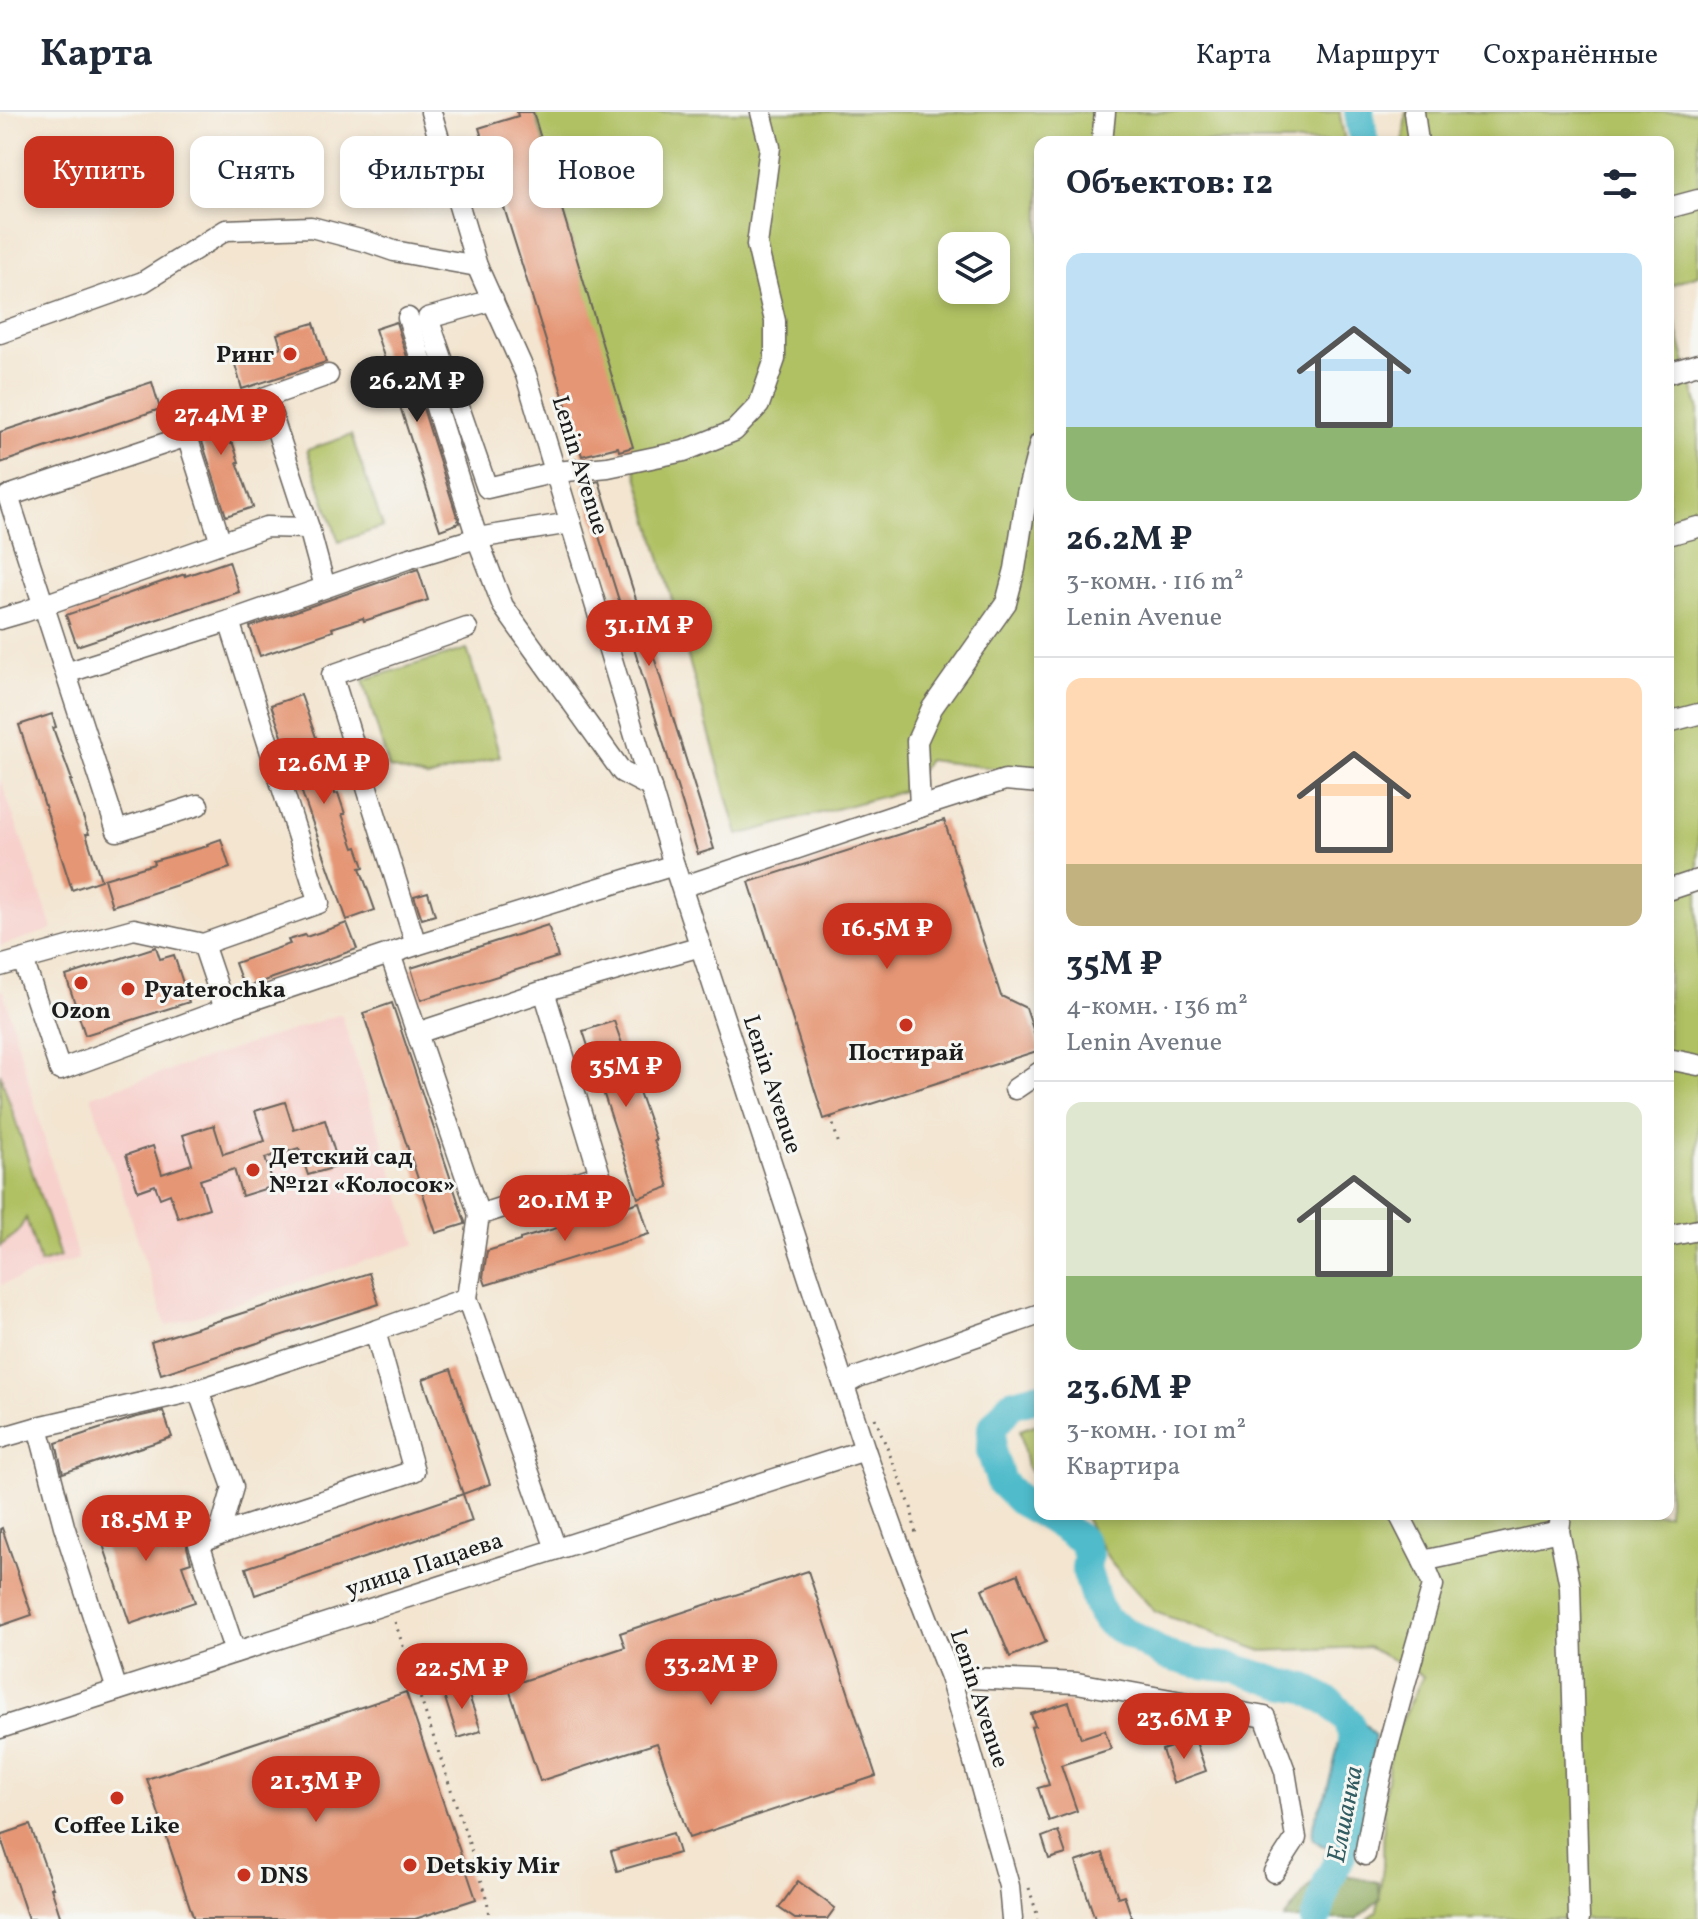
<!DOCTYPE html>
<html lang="ru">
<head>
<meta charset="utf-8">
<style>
	:root { --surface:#fff; --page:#f2f2f3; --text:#1f2937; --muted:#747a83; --line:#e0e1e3; --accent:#c8321e }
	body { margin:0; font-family:Vollkorn,serif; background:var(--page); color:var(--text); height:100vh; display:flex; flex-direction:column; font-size:30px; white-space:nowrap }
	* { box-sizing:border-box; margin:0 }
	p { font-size:26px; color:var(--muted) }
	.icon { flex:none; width:44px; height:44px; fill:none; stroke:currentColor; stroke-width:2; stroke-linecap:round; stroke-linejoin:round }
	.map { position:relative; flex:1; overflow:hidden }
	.sheet { position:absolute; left:1034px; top:24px; width:640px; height:1384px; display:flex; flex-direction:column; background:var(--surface); border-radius:16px; box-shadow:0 4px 12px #0003 }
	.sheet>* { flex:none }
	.banner { position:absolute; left:24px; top:24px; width:760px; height:72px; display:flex; gap:16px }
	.tools { position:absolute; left:938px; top:120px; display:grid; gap:16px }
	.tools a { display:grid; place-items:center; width:72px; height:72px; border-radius:16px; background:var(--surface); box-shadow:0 4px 12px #0003; font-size:40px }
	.price { position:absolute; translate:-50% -68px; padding:0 18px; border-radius:28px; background:var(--accent); color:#fff; font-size:26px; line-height:52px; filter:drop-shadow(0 2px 4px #0008) }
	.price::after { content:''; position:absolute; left:50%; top:48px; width:24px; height:18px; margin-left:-12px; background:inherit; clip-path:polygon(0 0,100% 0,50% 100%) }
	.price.current { background:#222; color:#fff }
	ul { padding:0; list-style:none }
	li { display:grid; align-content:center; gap:16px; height:424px; padding:0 32px }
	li+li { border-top:2px solid var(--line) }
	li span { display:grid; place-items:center; height:248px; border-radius:16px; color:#555 }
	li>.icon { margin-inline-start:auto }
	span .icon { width:144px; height:144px; fill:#fffc; stroke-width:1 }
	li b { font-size:34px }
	h2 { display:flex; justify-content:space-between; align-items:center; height:96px; padding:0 32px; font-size:34px }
	.tag { padding:0 28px; border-radius:16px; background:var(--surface); box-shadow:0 4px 12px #0003; font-size:28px; line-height:72px }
	.tag.current { background:var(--accent); color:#fff }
	header { display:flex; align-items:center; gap:48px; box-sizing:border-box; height:112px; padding:0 40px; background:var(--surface); border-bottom:2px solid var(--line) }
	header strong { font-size:38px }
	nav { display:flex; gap:44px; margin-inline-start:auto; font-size:28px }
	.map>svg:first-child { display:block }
	.built { fill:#f7d0cc }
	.green { fill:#b0c164; stroke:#666e40; stroke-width:2; fill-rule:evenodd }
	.forest { fill:#8ca75a; stroke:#54623b; stroke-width:2 }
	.water { fill:#50bbcb; stroke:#366c74; stroke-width:2 }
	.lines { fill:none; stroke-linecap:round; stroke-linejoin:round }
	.river { stroke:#50bbcb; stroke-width:30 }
	.building { fill:#e59674 }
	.minor-casing { stroke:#67625b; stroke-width:23 }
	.path { stroke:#67625b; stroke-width:3; stroke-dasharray:2 6; stroke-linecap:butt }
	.minor { stroke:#fff; stroke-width:20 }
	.poi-dot { fill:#c8321e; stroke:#f6f6f2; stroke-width:3 }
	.labels { text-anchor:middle; stroke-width:6; stroke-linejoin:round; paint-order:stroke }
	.poi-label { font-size:24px; font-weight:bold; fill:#1c1c1c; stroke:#f6f6f2; text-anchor:start }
	.street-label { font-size:24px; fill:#1c1c1c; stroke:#f6f6f2 }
	.water-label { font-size:26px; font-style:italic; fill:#315c62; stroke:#f6f6f2 }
</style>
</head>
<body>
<header>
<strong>Карта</strong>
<nav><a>Карта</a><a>Маршрут</a><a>Сохранённые</a></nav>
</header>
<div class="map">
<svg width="1698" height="1807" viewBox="0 0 1698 1807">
	<rect width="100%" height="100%" fill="#f6f6f2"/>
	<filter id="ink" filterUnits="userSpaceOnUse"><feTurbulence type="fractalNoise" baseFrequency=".0125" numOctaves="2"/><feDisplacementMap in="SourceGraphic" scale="16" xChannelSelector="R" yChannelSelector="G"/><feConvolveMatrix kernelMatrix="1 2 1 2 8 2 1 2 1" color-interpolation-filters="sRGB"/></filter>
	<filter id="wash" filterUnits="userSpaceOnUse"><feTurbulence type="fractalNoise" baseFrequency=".006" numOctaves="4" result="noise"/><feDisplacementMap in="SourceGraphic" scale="32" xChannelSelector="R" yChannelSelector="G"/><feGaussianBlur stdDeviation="1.8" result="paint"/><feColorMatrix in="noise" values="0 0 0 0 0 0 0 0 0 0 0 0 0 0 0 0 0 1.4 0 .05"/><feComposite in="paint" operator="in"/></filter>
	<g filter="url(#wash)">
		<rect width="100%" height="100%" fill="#f3e5d0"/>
		<g class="built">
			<path d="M0,666L53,817L0,834Z"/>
			<path d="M3,878L78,1147L0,1173V879Z"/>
			<path d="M341,902L416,1132L166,1214L91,984Z"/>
		</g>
		<g class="green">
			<path d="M535,0H1340V4L1345,30H1040V662L928,648L907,678L738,723ZM952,134H996V178H952Z"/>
			<path d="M1406,0H1698V163L1668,174V30H1403Z"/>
			<path d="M1668,185L1698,295V1807H1368L1377,1799L1383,1756L1384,1689L1392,1629L1423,1564L1368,1535L1262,1539L1155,1500L1111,1451L1085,1406L1078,1402H1668Z"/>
			<path d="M351,323L383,415L339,430L307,338Z"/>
			<path d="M467,537L500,644L428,666L389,656L363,568Z"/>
			<path d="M0,961L60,1145L40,1151L26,1106L17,1121L0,1134Z"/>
			<path d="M1040,1311V1372L1027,1355L1020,1318Z"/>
		</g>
		<path class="forest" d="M1322,1758L1378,1770L1380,1787L1356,1807H1284Z"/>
		<path class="water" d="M1353,1597L1375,1624C1370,1645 1370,1665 1368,1687C1367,1705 1361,1724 1354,1742L1321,1733L1313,1726C1311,1708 1318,1701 1325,1684C1328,1675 1340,1630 1340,1622C1339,1613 1337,1607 1339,1598Z"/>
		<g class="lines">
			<g class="river">
				<path d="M1359,0L1364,30"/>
				<path d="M1040,1284L1011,1292L992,1316L991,1339L1001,1370L1020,1389L1040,1400"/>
				<path d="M1043,1402L1082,1428L1088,1443L1086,1457L1098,1495L1107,1509L1165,1543L1195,1551L1234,1556L1283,1572L1305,1576L1332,1592L1349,1610L1355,1634"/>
				<path d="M1315,1807L1318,1802L1328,1769L1341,1743L1351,1698"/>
			</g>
		</g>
		<g id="blocks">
			<g class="building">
				<path d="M517,0H533L633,335L619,339L618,335L582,344L479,16L518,4Z"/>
				<path d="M396,210L459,411L440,418L375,217Z"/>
				<path d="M314,211L326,250L242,277L234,249L281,235L277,222Z"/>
				<path d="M152,270L160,297L0,351V320Z"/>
				<path d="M216,287L231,332H233L239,350H237L253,395L226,404L199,320L192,312L187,297Z"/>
				<path d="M599,369L714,737L698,742L583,373Z"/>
				<path d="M229,449L239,480L77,534L66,503L185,462V464Z"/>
				<path d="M418,457L428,488L364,509L363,506L332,516L333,519L260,544L250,515Z"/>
				<path d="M301,583L317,628L319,627L326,647L323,648L335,682L338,681L345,702H342L354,736L357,735L364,755L360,756L375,798L347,808L271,593Z"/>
				<path d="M52,602L56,615L53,616L72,668H70L89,722H86L101,768L72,778L19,613Z"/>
				<path d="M944,708L1001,884L1026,896L1040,938L824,1007L749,770Z"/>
				<path d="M221,727L230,756L112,794L104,767L154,752L153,749L208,734L207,732Z"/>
				<path d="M428,780L435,803L422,807L414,784Z"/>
				<path d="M347,811L357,837L244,876L235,851L290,832L288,828L305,823L306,825Z"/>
				<path d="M548,813L558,845L421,888L411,856Z"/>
				<path d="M156,835L160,847L174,843L189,890L85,923L66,864Z"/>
				<path d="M392,891L465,1110V1112L436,1121L363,901Z"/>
				<path d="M614,909L656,1028H654L669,1075L638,1086L583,919Z"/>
				<path d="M285,990L294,1018L325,1008L339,1054L308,1063L299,1036L265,1046L274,1074L242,1084L234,1057L200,1068L209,1096L178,1106L170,1082L160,1086L155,1073L138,1079L126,1043L153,1034L162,1062L192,1052L183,1023L214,1013L223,1042L265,1029L255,999Z"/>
				<path d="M639,1090L649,1122L486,1173L483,1165L487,1139L520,1129V1127L574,1111L573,1110Z"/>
				<path d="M369,1161L379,1192L161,1262L151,1230Z"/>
				<path d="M451,1257L490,1372L463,1382L423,1267Z"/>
				<path d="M163,1299L172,1325L63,1361L56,1331L133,1306Z"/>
				<path d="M463,1382L472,1409L255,1483L246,1456Z"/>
				<path d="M154,1389L169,1432L188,1426L187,1435L191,1450L182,1453L195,1490L130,1512L95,1409Z"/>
				<path d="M2,1416L32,1503L0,1514V1417Z"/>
				<path d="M808,1459L876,1664L689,1726L657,1631L540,1669L508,1574L625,1535L620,1521Z"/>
				<path d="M1018,1462L1046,1530L1010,1545L982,1477Z"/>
				<path d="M465,1572L481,1619L458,1626L443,1580Z"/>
				<path d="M406,1580L476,1787L415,1807H194L147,1667Z"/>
				<path d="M1069,1590L1081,1626L1105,1618L1111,1637L1061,1653L1077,1699L1049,1709L1038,1676L1049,1673L1031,1615L1035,1614L1031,1602Z"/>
				<path d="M1195,1627L1206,1659L1173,1671L1162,1638Z"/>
				<path d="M30,1713L53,1776H51L61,1807H28L0,1723Z"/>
				<path d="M1058,1719L1066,1742L1049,1747L1042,1725Z"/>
				<path d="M673,1721L679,1741L617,1759L611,1739Z"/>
				<path d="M1103,1741L1118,1785L1124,1783L1132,1807H1095L1076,1750Z"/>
				<path d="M798,1769L835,1796L827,1807H795L779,1796Z"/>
			</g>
		</g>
	</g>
	<g filter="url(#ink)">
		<use href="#blocks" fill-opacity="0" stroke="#67625b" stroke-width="2"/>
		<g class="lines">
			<defs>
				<g id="minor">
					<path d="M431,0L477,154L526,263L674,753L865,1338L896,1425L950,1565L1009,1774L1012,1807"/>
					<path d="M1414,0L1418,30"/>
					<path d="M1102,30L1105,0"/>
					<path d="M1668,96L1698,88"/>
					<path d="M493,188L428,206L487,376L556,360L608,355L684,339L734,319L759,293L775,247V209L757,133L770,35L761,0"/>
					<path d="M408,206L477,426L503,494L622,660L651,675"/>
					<path d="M0,221L143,170L226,118L311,115L368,130L394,139L477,154"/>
					<path d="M1668,261L1698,252"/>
					<path d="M1668,423L1698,415"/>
					<path d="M325,475L309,416L266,285L328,263"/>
					<path d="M0,507L24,500L266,415L309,416"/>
					<path d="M66,561L229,509L407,447L477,426L571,411"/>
					<path d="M1668,610L1698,602"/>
					<path d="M198,693L117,719L8,384L187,324L221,431"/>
					<path d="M920,695L917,629L932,596L1006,491L1015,457L1027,381L1040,331"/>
					<path d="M682,775L920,695L1005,668L1040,671"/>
					<path d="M1668,778L1698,768"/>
					<path d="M203,832L225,897L416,833L674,753"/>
					<path d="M416,833L332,563L467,516"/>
					<path d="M390,842L479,1103"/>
					<path d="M23,848L60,958L225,897"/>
					<path d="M0,854L134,817L203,832L319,791L229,509"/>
					<path d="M544,879L600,1063L479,1103L467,1186L556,1437"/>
					<path d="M417,921L544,879L701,834"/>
					<path d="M1668,950L1673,948L1698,953"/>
					<path d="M1015,977L1040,960"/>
					<path d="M1668,1124L1698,1118"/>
					<path d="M844,1273L858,1265L1040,1202"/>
					<path d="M198,1278L233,1375L219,1423"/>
					<path d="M38,1315L64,1414L117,1578"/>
					<path d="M0,1326L38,1315L198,1278L375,1219L467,1186"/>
					<path d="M1399,1402L1423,1449L1559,1419"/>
					<path d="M1561,1402L1559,1419L1570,1474L1579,1807"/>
					<path d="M235,1540L199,1432L219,1423L414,1359L375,1219"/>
					<path d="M950,1565L1077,1571L1265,1605L1285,1659L1296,1726L1274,1760"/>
					<path d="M0,1616L865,1338"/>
					<path d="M1365,1743C1380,1651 1408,1563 1433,1473L1423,1449"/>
				</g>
			</defs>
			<use href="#minor" class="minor-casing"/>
			<g class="path">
				<path d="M831,1005L839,1033"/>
				<path d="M875,1306L911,1395L916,1423"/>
				<path d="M395,1510L487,1785L489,1807"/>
				<path d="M1029,1776L1037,1802V1807"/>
			</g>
			<use href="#minor" class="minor"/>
		</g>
	</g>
	<g class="poi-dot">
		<circle cx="290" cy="242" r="8"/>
		<circle cx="81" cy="871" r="8"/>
		<circle cx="128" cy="877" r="8"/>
		<circle cx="906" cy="913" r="8"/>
		<circle cx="253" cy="1058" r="8"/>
		<circle cx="117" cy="1686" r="8"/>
		<circle cx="410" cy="1753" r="8"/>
		<circle cx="244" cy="1763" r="8"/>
	</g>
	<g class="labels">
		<g class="poi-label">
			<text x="274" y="250" text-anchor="end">Ринг</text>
			<text x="144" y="885">Pyaterochka</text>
			<text x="81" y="906" text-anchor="middle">Ozon</text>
			<text x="906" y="948" text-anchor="middle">Постирай</text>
			<text x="269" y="1052">Детский сад<tspan x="269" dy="28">№121 «Колосок»</tspan></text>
			<text x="117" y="1721" text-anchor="middle">Coffee Like</text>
			<text x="426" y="1761">Detskiy Mir</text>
			<text x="260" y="1771">DNS</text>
		</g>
		<g class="street-label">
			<text transform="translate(581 353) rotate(73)" y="8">Lenin Avenue</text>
			<text transform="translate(773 972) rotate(72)" y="8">Lenin Avenue</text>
			<text transform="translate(424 1452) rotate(-18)" y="8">улица Пацаева</text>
			<text transform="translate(980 1586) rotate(72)" y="8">Lenin Avenue</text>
		</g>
		<g class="water-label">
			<text transform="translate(1344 1702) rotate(-79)" y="9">Елшанка</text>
		</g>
	</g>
</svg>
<div class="tools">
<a><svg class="icon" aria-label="layers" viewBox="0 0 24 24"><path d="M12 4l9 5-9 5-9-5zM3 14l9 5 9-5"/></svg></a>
</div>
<b class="price current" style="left:417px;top:312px">26.2M ₽</b>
<b class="price" style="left:221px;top:345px">27.4M ₽</b>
<b class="price" style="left:649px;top:556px">31.1M ₽</b>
<b class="price" style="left:324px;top:694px">12.6M ₽</b>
<b class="price" style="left:887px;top:859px">16.5M ₽</b>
<b class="price" style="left:626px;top:997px">35M ₽</b>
<b class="price" style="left:565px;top:1131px">20.1M ₽</b>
<b class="price" style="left:146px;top:1451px">18.5M ₽</b>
<b class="price" style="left:711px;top:1595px">33.2M ₽</b>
<b class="price" style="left:462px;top:1599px">22.5M ₽</b>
<b class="price" style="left:1184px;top:1649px">23.6M ₽</b>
<b class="price" style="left:316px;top:1712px">21.3M ₽</b>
<div class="banner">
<a class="tag current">Купить</a>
<a class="tag">Снять</a>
<a class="tag">Фильтры</a>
<a class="tag">Новое</a>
</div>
<section class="sheet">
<h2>Объектов: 12<svg class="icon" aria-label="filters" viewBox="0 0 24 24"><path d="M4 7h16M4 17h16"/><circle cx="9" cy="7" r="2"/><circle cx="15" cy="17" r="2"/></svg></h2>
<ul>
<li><span style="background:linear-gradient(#bfe0f5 70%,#8fb573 0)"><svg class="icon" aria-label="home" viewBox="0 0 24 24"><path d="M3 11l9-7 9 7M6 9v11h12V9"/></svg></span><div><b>26.2M ₽</b><p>3-комн. · 116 m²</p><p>Lenin Avenue</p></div></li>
<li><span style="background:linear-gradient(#ffd9b3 75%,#c2b280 0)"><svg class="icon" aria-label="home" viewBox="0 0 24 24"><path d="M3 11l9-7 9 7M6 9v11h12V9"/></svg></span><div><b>35M ₽</b><p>4-комн. · 136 m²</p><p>Lenin Avenue</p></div></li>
<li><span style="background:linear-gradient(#dfe7d0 70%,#8fb573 0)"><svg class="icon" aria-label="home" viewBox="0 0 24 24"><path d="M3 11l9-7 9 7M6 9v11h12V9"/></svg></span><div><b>23.6M ₽</b><p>3-комн. · 101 m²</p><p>Квартира</p></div></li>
</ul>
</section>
</div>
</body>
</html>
